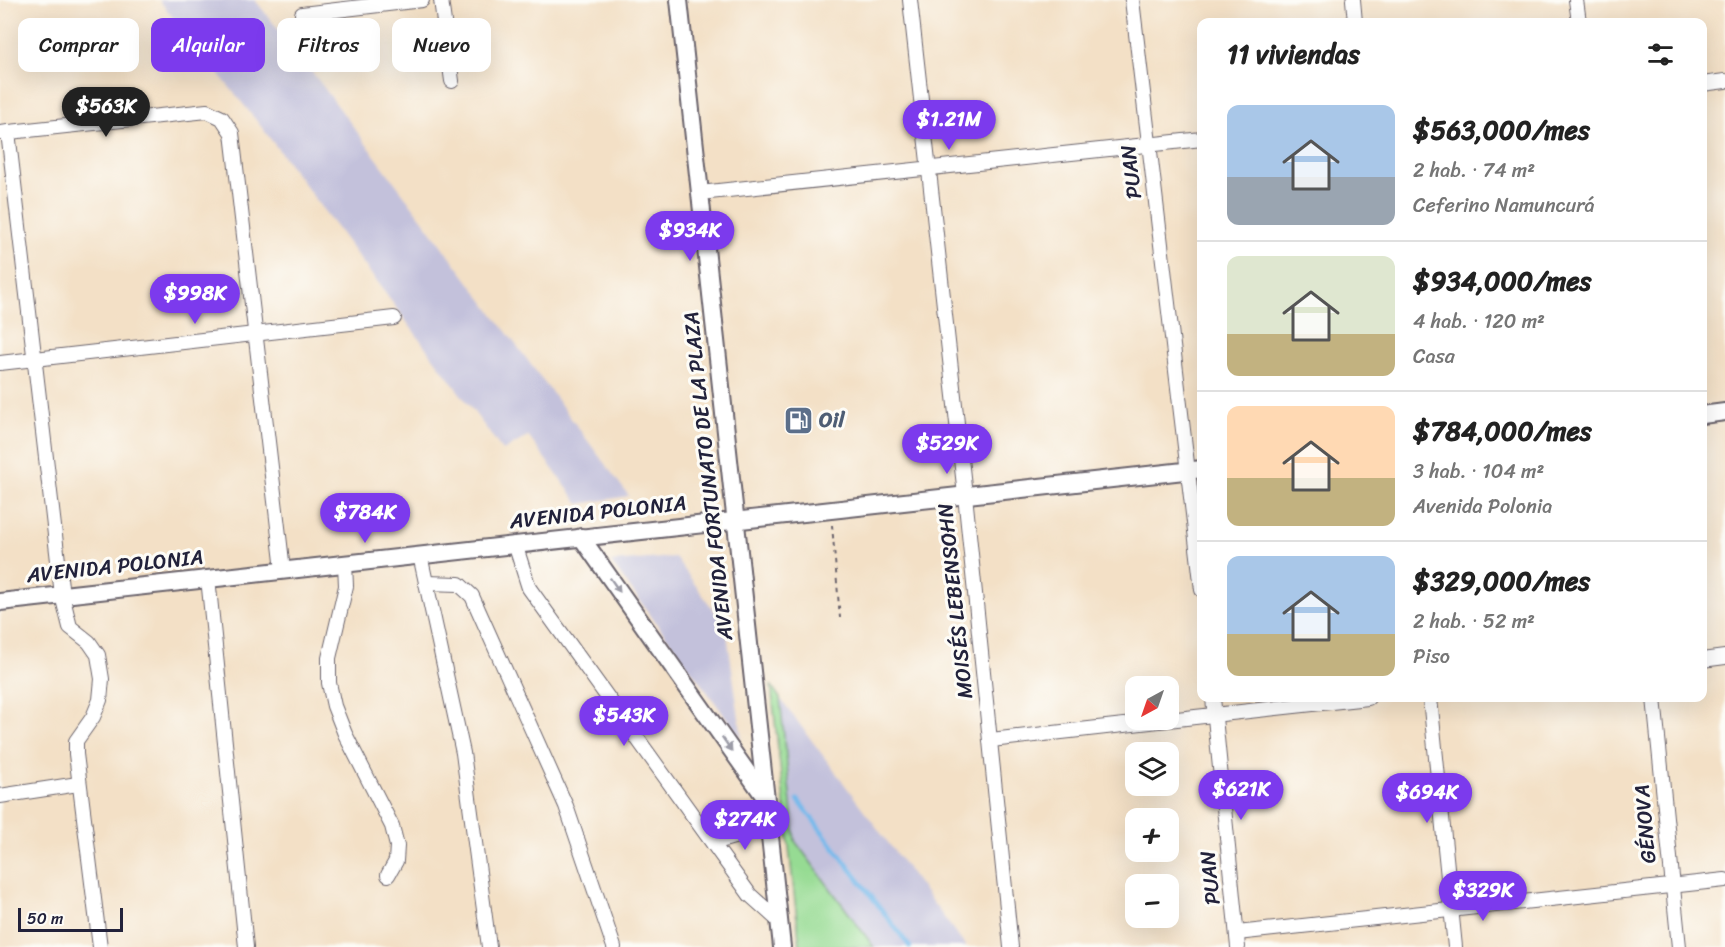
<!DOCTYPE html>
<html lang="es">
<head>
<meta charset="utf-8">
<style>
	:root { --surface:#fff; --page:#f6f6f6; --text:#222; --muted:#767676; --line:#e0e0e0; --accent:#7c3aed }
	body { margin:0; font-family:Sriracha,sans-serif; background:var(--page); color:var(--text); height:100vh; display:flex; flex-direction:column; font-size:22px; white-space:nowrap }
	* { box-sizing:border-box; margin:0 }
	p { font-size:20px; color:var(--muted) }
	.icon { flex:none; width:33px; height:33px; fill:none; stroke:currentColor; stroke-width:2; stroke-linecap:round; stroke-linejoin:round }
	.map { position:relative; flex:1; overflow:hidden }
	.details { position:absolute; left:1197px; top:18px; width:510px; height:684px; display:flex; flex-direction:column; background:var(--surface); border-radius:12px; box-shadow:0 6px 24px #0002 }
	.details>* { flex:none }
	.guide { position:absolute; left:18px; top:18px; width:570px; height:54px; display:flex; gap:12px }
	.needle { width:39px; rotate:220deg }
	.controls { position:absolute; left:1125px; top:676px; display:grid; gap:12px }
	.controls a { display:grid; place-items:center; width:54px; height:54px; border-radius:12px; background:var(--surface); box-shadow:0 6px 24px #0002; font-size:30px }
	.scale { position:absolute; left:18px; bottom:15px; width:105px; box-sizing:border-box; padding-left:6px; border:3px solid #22223b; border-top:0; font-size:16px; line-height:21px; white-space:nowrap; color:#22223b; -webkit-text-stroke:4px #fdfcf7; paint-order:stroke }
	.price { position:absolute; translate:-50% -51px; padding:0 14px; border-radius:21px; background:var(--accent); color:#fff; font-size:20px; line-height:39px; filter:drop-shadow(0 2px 3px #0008) }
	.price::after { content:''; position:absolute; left:50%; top:36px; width:18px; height:14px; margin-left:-9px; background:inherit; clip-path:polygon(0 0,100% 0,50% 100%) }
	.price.selected { background:#222; color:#fff }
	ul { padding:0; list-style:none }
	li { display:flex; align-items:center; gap:18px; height:150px; padding:0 30px }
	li+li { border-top:2px solid var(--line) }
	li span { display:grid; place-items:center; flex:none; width:168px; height:120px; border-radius:12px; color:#555 }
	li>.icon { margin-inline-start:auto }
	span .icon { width:72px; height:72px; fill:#fffc; stroke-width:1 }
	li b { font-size:26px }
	h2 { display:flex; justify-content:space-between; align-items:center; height:72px; padding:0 30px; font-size:26px }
	.pill { padding:0 21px; border-radius:12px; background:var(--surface); box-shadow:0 6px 24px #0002; font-size:21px; line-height:54px }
	.pill.selected { background:var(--accent); color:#fff }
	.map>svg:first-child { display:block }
	.industrial { fill:#c3c1db }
	.green { fill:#96db93; stroke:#5c7e67; stroke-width:1.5 }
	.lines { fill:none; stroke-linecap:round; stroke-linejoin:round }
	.stream { stroke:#75baec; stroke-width:4.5 }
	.minor-casing { stroke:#6b646c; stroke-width:16 }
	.major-casing { stroke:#6b646c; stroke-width:20 }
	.path { stroke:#6b646c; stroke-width:2; stroke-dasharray:4.5 4.5; stroke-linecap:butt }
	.minor { stroke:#fff; stroke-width:14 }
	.major { stroke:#fff; stroke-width:16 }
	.oneway { fill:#9c9ca7 }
	.labels { text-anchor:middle; stroke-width:6; stroke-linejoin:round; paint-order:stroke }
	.street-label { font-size:21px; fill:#22223b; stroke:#fdfcf7 }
	.service-label { font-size:21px; font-weight:bold; fill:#4e5e75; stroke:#fdfcf7; text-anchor:start }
</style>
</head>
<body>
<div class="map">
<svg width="1725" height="947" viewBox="0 0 1725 947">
	<rect width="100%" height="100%" fill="#fdfcf7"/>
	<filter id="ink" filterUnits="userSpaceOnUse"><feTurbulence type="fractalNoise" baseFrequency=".0167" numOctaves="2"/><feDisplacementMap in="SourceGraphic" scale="12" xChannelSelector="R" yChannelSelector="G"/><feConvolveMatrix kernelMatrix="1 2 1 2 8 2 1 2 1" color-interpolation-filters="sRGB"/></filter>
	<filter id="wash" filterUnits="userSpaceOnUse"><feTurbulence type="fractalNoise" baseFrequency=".008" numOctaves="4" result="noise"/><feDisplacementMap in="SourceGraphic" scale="24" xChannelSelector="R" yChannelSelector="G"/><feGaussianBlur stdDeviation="1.35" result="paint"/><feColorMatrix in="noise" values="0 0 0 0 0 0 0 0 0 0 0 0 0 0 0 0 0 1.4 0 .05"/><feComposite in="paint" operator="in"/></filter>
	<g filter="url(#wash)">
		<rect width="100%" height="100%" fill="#f3e0c6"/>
		<g class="industrial">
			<path d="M159,0H255L319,81L629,496L579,504L528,436L503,451L260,125Z"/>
			<path d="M675,557L726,627L742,739L611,562Z"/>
			<path d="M780,698L966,947H874L795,841Z"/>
		</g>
		<path class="green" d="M771,685L780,698L795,841L874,947H800Z"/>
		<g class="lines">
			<path class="stream" d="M798,800L910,947"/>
		</g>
	</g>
	<g filter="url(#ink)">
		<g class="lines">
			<defs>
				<g id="minor">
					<path d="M441,0L452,81"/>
					<path d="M910,0L965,495L1011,947"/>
					<path d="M1132,0L1202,590"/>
					<path d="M1353,0L1355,22"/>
					<path d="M1576,0L1579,22"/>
					<path d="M302,14L422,0"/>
					<path d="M1702,84L1725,81"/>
					<path d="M8,132L62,595L70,627L89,642L98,655L102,679L100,700L93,717L76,741V754L100,947"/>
					<path d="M0,133L207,111L222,118L232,133L283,570"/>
					<path d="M700,193L1202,139"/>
					<path d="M0,363L394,318"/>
					<path d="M515,544L529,588L750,895L779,921"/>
					<path d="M420,555L463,753L489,947"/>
					<path d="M345,563L346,586L329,658V683L334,706L345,734L392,826L397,846L396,861L388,875"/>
					<path d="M208,578L246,947"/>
					<path d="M426,583L459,584L472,596L566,806L614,947"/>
					<path d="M1702,660L1725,657"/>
					<path d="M1213,698L1238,947"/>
					<path d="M1430,698L1455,947"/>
					<path d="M1654,698L1679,947"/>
					<path d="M1168,720L1368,698"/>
					<path d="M991,740L1168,720"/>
					<path d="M0,796L78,784"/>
					<path d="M713,843L768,827"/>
					<path d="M1237,933L1725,880"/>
				</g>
				<g id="major">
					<path d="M679,0L782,947"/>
					<path d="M1702,415L1725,412"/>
					<path d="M581,537L764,796"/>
					<path d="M0,602L1202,469"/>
				</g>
			</defs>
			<use href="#minor" class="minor-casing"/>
			<use href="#major" class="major-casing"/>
			<path class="path" d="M832,525L840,618"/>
			<use href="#minor" class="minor"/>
			<use href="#major" class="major"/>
		</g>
		<defs><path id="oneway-solid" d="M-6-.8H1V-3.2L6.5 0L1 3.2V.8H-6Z" transform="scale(1.5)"/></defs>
		<g class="oneway">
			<use href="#oneway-solid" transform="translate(615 585) rotate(55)"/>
			<use href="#oneway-solid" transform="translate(727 744) rotate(55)"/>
		</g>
	</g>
	<defs>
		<symbol id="fuel-square" viewBox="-11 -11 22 22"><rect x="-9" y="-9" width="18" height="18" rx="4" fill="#5c6f8a" stroke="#fdfcf7"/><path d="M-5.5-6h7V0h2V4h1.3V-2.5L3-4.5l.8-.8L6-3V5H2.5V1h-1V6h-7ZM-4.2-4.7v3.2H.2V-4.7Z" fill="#fff"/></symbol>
	</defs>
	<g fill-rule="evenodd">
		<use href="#fuel-square" x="782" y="404" width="33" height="33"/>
	</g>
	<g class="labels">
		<g class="street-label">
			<text transform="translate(1131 172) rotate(-97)" y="7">PUAN</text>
			<text transform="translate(708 476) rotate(-96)" y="7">AVENIDA FORTUNATO DE LA PLAZA</text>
			<text transform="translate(598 512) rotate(-6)" y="7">AVENIDA POLONIA</text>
			<text transform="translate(115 566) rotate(-6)" y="7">AVENIDA POLONIA</text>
			<text transform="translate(955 601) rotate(-96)" y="7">MOISÉS LEBENSOHN</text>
			<text transform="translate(1645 824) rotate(-95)" y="7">GÉNOVA</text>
			<text transform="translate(1210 878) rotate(-96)" y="7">PUAN</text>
		</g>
		<g class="service-label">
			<text x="819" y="427">Oil</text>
		</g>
	</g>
</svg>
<div class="controls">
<a><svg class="needle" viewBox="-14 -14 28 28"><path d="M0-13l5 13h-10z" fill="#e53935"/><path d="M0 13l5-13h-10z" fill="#767676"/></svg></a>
<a><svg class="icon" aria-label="layers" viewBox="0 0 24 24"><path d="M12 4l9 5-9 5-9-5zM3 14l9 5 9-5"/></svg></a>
<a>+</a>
<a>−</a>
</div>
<div class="scale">50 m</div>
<b class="price selected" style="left:106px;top:138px">$563K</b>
<b class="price" style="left:949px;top:151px">$1.21M</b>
<b class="price" style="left:690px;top:262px">$934K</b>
<b class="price" style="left:195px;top:325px">$998K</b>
<b class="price" style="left:947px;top:475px">$529K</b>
<b class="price" style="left:365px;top:544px">$784K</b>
<b class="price" style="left:624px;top:747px">$543K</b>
<b class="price" style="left:1241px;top:821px">$621K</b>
<b class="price" style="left:1427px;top:824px">$694K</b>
<b class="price" style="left:745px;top:851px">$274K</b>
<b class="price" style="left:1483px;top:922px">$329K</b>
<div class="guide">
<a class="pill">Comprar</a>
<a class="pill selected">Alquilar</a>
<a class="pill">Filtros</a>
<a class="pill">Nuevo</a>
</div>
<section class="details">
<h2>11 viviendas<svg class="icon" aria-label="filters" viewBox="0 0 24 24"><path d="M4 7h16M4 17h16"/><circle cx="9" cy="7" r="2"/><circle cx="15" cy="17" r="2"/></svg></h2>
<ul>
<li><span style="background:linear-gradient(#a9c7e8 60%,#9aa5b1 0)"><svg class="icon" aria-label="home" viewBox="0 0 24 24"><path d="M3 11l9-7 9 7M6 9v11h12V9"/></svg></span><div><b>$563,000/mes</b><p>2 hab. · 74 m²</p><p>Ceferino Namuncurá</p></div></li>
<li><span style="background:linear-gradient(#dfe7d0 65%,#c2b280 0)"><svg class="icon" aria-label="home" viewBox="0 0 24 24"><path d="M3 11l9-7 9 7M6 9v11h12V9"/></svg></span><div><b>$934,000/mes</b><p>4 hab. · 120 m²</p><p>Casa</p></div></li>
<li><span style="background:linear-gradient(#ffd9b3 60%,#c2b280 0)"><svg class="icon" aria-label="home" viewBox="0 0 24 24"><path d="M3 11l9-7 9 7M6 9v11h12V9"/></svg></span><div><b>$784,000/mes</b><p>3 hab. · 104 m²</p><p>Avenida Polonia</p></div></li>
<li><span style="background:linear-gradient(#a9c7e8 65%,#c2b280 0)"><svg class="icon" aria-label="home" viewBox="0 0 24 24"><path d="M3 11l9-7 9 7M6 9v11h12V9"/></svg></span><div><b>$329,000/mes</b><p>2 hab. · 52 m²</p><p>Piso</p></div></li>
</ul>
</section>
</div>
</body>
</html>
